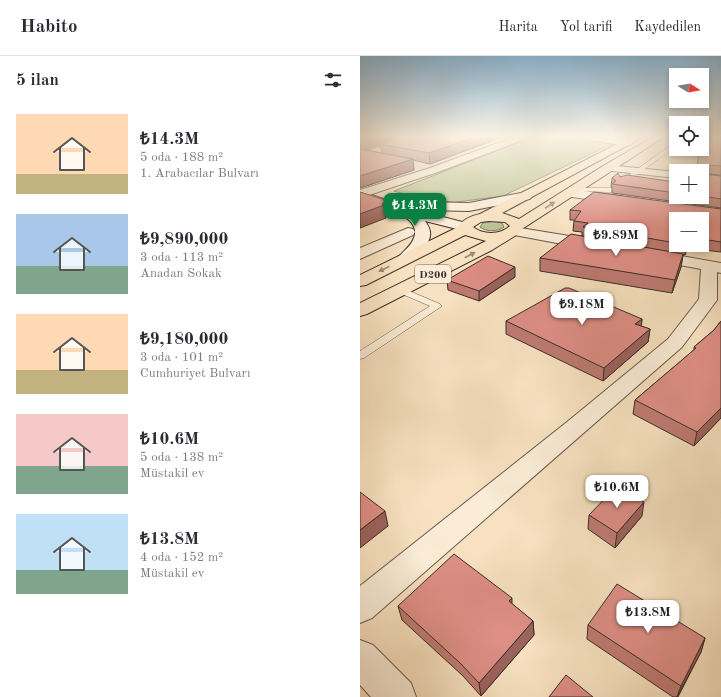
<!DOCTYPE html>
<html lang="tr">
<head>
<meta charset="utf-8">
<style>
	:root { --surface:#fff; --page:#f7f7f7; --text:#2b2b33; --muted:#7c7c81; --line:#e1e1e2; --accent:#0b8043 }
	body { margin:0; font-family:"Old Standard TT",serif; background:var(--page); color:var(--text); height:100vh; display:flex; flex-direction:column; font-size:15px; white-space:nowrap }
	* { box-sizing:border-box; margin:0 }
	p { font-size:13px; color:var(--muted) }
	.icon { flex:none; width:22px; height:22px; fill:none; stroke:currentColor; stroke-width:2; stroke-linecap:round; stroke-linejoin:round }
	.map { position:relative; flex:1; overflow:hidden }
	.sheet { display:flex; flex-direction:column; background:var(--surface); width:360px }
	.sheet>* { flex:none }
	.needle { width:26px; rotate:101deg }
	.controls { position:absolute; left:309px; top:12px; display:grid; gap:8px }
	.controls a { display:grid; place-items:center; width:40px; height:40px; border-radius:0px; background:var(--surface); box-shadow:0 2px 6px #0003; font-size:20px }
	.price { position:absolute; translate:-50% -34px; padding:0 9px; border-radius:8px; background:#fff; color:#222; font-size:13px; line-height:26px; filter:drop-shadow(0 1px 2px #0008) }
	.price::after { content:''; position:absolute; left:50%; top:24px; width:12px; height:9px; margin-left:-6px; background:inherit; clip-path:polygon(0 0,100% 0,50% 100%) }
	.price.active { background:var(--accent); color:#fff }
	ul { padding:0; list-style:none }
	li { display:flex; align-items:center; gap:12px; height:100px; padding:0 16px }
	li span { display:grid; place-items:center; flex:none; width:112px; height:80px; border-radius:0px; color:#555 }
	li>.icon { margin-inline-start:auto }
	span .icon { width:48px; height:48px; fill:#fffc; stroke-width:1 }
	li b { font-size:17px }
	h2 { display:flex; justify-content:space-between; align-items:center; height:48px; padding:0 16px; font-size:17px }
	header { display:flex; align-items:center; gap:24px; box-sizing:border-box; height:56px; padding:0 20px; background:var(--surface); border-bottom:1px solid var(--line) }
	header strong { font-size:19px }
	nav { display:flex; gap:22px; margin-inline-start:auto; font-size:14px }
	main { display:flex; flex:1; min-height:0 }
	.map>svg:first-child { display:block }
	.green { fill:#bbc393; stroke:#7b785e }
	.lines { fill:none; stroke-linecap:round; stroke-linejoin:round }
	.lane-casing { stroke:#6a5b4f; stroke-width:1 }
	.street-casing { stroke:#6a5b4f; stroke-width:2 }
	.secondary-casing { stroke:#3b2e29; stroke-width:2 }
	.primary-casing { stroke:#3b2e29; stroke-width:2 }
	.lane { fill:#faecd6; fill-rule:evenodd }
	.street { fill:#faecd6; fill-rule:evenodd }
	.secondary { fill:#faecd6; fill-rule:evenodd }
	.primary { fill:#f7e1c0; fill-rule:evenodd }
	.wall { fill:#be7a72; stroke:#3b2e29; fill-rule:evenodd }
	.shaded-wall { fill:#9b635d; stroke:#3b2e29 }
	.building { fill:#dd8e85; stroke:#3b2e29 }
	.oneway { fill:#998874 }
	.labels { text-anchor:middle; stroke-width:3; stroke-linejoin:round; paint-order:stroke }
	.shield { fill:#faecd6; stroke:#74675d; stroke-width:1 }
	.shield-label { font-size:11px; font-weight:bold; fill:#3b2e29 }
</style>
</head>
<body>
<header>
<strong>Habito</strong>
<nav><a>Harita</a><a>Yol tarifi</a><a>Kaydedilen</a></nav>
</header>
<main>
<section class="sheet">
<h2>5 ilan<svg class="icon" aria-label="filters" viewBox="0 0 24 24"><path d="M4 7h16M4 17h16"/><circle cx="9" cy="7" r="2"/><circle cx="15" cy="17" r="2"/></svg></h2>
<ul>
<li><span style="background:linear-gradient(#ffd9b3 75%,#c2b280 0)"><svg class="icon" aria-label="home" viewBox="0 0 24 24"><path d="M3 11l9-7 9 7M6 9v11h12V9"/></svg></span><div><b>₺14.3M</b><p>5 oda · 188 m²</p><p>1. Arabacılar Bulvarı</p></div></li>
<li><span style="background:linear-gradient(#a9c7e8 65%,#7fa58c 0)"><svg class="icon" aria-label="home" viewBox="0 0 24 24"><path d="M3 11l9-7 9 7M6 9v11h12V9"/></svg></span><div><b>₺9,890,000</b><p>3 oda · 113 m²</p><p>Anadan Sokak</p></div></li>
<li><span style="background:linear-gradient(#ffd9b3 70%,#c2b280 0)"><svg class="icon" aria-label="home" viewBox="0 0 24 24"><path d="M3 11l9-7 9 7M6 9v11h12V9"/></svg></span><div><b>₺9,180,000</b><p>3 oda · 101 m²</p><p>Cumhuriyet Bulvarı</p></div></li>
<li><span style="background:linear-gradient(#f6c9c9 65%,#7fa58c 0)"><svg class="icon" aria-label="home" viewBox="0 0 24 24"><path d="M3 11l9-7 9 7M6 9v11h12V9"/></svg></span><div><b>₺10.6M</b><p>5 oda · 138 m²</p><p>Müstakil ev</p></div></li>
<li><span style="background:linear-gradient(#bfe0f5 70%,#7fa58c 0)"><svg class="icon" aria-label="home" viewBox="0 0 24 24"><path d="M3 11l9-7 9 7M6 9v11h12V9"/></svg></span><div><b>₺13.8M</b><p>4 oda · 152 m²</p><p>Müstakil ev</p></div></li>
</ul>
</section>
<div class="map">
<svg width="361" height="641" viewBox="0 0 361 641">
	<rect width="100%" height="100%" fill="#f7e1c0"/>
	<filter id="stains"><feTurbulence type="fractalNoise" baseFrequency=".005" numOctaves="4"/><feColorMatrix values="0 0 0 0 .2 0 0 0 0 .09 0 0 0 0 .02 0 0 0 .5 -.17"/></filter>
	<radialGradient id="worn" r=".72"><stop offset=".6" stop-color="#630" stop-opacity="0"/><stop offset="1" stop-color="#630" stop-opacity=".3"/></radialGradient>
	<g class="green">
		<path d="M172,81H211L254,87L143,140L97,146L66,145L34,135Z"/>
		<path d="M133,165L142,167L144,171C137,176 127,176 120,171L123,167Z"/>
	</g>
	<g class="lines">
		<defs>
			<g id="lane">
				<path d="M313,88H316V91L263,128H259V126Z"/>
				<path d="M214,132H251L254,134L251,136L212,135L211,134Z"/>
				<path d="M40,231L80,248L82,250L4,302L0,303V295L70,250L37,236L36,234L37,232Z"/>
			</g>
			<g id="street">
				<path d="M50,81H64L62,83L8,101H0V97Z"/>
				<path d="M154,81H167L165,83L78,116L0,142V134L70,112Z"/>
				<path d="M222,81C233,80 266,80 273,87L268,90L227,84Z"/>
				<path d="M247,109L316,116V122L243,114L241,112Z"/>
				<path d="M210,133L259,140L263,141L265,144L263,147L259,148L206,140L204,137L206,134Z"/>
				<path d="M154,171L234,184L239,186L242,189L239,192L234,194L149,178L147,175L149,172Z"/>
				<path d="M48,172L53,173L55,176L53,179L0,203V192Z"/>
				<path d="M293,195L361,207V217L357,216V244L322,291L12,562L0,567V530L207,366L308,283L339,243L341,213L287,203L285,200L287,197Z"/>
				<path d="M0,584L13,589L51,627L56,641H11L0,629Z"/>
			</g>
			<g id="secondary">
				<path d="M0,135L56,154L110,168L112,171L110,174L105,175L65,165C68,169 71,174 70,180C68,192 54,207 41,204L39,201C43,195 50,191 53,184C66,159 16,149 0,143Z"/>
				<path d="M166,136L170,137L172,140L170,143L109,155L62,154L57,153L55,150L57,147L62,146L109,147Z"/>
			</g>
			<path id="primary" d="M271,81H283L142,157L159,163L243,110L293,81H304L162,173L158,178L132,194L7,258L0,260V247L126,185L105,179L6,229L0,230V219L98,171C103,163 111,160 120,158ZM129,165L145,166L150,170C140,179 123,179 113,171L121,166Z"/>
		</defs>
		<use href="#lane" class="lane-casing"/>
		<use href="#street" class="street-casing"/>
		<use href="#secondary" class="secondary-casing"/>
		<use href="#primary" class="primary-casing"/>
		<use href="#lane" class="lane"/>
		<use href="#street" class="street"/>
		<use href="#secondary" class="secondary"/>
		<use href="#primary" class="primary"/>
	</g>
	<g class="wall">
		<path d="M0,81H142L70,108L53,104L54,114L0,132ZM20,88L22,97L3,94Z"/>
		<path d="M361,81V119L348,118L361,120V152L252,137V131H251L252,122L260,121L315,126L316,125V141H342V115H337L339,93H342Z"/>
		<path d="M361,153V196L327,192L325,199H323L321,211L312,237L180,215V202L222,180V176L213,175L214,165V164H210V154ZM316,163H342V189H316Z"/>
		<path d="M155,221L119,245L88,234L87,224Z"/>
		<path d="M282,263L281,270L290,273L288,286L243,325L146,278V265Z"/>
		<path d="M361,265V362L334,390L273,358L275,344L334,294V291L354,274Z"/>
		<path d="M229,459L282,460L255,492L228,473Z"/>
		<path d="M152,548L173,565L174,579L121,640L103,620L42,564L38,550Z"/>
		<path d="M228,569L345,582L341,596L318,641H313L227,583Z"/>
	</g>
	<g class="shaded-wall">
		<path d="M10,81H46L0,95V84Z"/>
		<path d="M115,81H142L70,108L69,97Z"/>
		<path d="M53,103L54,114L0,132V120Z"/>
		<path d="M29,145L31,158L26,160V162L0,172V158Z"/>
		<path d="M327,189H328L325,199Z"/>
		<path d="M323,198L321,211L312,237L315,224Z"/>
		<path d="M155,211V221L119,245V235Z"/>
		<path d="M282,263L281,275L275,268Z"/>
		<path d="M290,273L288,286L243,325L244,312Z"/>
		<path d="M361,352V362L334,390L337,376Z"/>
		<path d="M284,446L282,460L255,492L257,477Z"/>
		<path d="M25,455L28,470L0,492V474Z"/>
		<path d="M152,542V556L149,545Z"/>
		<path d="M173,565L174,579L121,640L119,627Z"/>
		<path d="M345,582L341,596L317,641L321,630Z"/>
	</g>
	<g class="building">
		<path d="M0,81H10L0,84Z"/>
		<path d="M42,81H115L69,97L20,88Z"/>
		<path d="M342,81H361V110L342,109L343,118L361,120V143L342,140V115H337L339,93H342Z"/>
		<path d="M0,93L53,103L0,120Z"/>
		<path d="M258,117L260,121L267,119L315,126L316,125V137L252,128L256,125L252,122Z"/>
		<path d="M0,136L29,145L22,148L24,149L0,158Z"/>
		<path d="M234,136L361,153V186L342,183V163H316V187L223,171L228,167L214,165L221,155L210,154Z"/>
		<path d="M211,178L323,198L315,224L180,202Z"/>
		<path d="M128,200L155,211L119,235L87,224Z"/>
		<path d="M205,232H209L282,263L275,268L290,273L244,312L146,265Z"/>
		<path d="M361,265V352L337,376L275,344L336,292L334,291L354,274Z"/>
		<path d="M257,430L284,446L257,477L229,459Z"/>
		<path d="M0,436L25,455L0,474Z"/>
		<path d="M94,498L152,542L149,545L173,565L119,627L100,607L38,550Z"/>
		<path d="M257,528L345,582L321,630L228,569Z"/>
		<path d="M206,619L233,641H189Z"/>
	</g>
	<defs><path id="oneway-solid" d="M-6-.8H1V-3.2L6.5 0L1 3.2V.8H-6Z"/></defs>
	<g class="oneway">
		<use href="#oneway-solid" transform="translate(190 149) rotate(-33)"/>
		<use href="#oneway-solid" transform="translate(110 199) rotate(-27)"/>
		<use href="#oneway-solid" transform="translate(24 213) rotate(154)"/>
	</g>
	<linearGradient id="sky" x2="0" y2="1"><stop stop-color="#8bb7d6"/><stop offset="0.47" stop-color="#fbf2e3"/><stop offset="1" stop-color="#fbf2e3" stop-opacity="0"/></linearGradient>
	<rect width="361" height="171" fill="url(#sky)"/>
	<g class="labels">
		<rect class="shield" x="55" y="209" width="36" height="18" rx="3"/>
		<g class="shield-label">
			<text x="73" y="222">D200</text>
		</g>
	</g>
	<rect width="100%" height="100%" filter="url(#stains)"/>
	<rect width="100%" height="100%" fill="url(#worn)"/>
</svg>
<div class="controls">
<a><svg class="needle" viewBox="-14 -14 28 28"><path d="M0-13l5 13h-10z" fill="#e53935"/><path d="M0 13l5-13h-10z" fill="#7c7c81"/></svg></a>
<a><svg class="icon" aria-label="locate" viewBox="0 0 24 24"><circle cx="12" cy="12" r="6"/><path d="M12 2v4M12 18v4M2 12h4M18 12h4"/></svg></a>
<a>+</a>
<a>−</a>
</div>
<b class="price active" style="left:55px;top:171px">₺14.3M</b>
<b class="price" style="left:256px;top:201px">₺9.89M</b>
<b class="price" style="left:222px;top:270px">₺9.18M</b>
<b class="price" style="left:257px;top:453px">₺10.6M</b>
<b class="price" style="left:288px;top:578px">₺13.8M</b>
</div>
</main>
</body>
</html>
